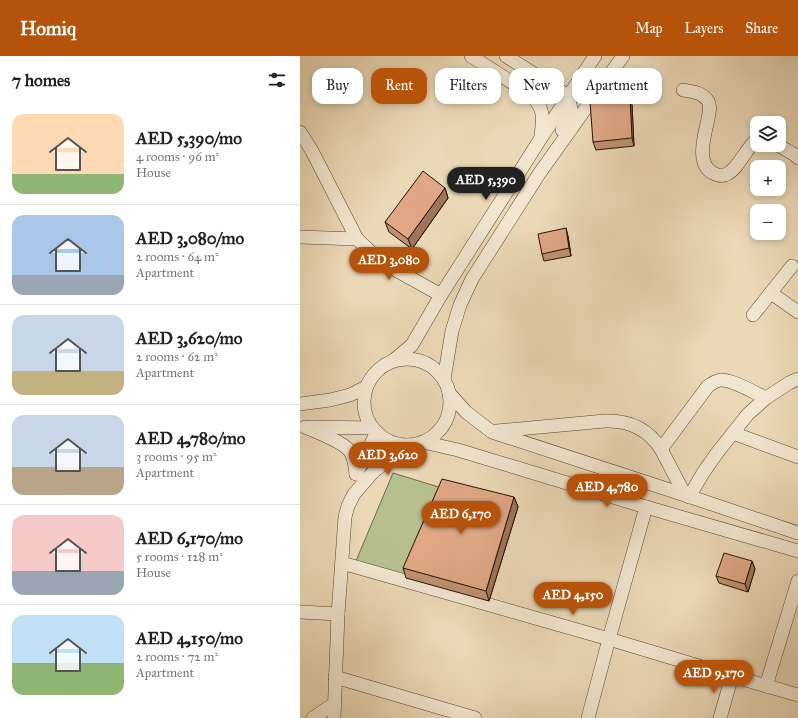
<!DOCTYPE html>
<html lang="en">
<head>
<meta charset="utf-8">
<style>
	:root { --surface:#fff; --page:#f6f6f6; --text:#202124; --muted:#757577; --line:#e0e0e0; --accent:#b45309 }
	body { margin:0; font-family:"IM FELL Great Primer",serif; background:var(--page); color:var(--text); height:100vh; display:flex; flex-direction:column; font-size:15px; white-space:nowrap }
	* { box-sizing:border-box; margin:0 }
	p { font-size:13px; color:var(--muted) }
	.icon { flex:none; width:22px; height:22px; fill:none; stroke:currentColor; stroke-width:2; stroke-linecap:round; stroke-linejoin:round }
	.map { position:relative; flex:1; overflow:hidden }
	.details { display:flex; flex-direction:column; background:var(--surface); width:300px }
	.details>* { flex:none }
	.top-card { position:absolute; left:12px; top:12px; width:380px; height:36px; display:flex; gap:8px }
	.fabs { position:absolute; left:450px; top:60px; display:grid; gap:8px }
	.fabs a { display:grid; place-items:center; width:36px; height:36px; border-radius:8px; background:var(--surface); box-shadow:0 2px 6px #0003; font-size:20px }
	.price { position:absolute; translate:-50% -34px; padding:0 9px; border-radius:14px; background:var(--accent); color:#fff; font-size:13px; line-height:26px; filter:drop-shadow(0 1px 2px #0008) }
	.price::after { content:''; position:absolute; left:50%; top:24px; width:12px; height:9px; margin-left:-6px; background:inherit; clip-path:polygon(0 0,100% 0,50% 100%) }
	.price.on { background:#222; color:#fff }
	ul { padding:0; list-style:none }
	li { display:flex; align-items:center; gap:12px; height:100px; padding:0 12px }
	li+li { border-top:1px solid var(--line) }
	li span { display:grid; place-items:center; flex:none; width:112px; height:80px; border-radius:12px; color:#555 }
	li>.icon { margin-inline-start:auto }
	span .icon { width:48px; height:48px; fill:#fffc; stroke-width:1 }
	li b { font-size:17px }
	h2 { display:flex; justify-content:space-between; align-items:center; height:48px; padding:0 12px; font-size:17px }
	.tag { padding:0 14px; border-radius:12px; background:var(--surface); box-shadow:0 2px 6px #0003; font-size:14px; line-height:36px }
	.tag.on { background:var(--accent); color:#fff }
	header { display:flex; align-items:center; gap:24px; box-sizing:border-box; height:56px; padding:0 20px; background:var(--accent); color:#fff }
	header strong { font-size:19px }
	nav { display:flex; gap:22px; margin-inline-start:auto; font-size:14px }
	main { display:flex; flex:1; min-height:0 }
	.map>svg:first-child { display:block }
	.green { fill:#b7bf8e; stroke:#6e6848 }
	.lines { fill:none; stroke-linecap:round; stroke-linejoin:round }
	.minor-casing { stroke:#564430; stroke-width:14 }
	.minor { stroke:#f2e6d0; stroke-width:13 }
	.wall { fill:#c09072; stroke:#241203 }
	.shaded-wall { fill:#9c755c; stroke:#241203 }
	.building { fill:#dfa784; stroke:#241203 }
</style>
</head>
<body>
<header>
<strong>Homiq</strong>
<nav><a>Map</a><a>Layers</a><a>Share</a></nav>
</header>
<main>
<section class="details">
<h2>7 homes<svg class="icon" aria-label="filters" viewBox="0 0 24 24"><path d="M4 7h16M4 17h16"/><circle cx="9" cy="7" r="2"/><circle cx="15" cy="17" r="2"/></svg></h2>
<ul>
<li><span style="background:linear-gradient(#ffd9b3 75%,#8fb573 0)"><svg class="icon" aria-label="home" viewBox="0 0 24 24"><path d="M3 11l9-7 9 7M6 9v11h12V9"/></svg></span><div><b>AED 5,390/mo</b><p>4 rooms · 96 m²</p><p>House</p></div></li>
<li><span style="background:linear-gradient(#a9c7e8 75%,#9aa5b1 0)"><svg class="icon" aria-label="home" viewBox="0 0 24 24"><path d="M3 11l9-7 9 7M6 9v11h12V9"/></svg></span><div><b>AED 3,080/mo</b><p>2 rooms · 64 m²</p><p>Apartment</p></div></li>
<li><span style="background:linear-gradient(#c9d6e8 70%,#c2b280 0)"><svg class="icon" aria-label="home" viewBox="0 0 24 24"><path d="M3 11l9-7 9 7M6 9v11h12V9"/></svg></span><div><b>AED 3,620/mo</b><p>2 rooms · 62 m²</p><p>Apartment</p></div></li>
<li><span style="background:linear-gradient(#c9d6e8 65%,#b9a48a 0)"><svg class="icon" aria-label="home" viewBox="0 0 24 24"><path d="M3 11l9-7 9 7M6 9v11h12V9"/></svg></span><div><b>AED 4,780/mo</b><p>3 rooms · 95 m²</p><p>Apartment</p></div></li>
<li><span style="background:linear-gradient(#f6c9c9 70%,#9aa5b1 0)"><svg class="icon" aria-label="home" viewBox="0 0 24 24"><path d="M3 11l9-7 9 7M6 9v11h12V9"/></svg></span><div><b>AED 6,170/mo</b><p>5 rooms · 128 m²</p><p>House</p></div></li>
<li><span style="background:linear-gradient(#bfe0f5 60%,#8fb573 0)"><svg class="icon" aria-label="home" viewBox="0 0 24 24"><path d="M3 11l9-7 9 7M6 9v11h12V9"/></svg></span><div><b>AED 4,150/mo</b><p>2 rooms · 72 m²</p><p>Apartment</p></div></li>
</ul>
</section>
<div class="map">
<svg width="498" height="662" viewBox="0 0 498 662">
	<rect width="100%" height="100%" fill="#ebd8b6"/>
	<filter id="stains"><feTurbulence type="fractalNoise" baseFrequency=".005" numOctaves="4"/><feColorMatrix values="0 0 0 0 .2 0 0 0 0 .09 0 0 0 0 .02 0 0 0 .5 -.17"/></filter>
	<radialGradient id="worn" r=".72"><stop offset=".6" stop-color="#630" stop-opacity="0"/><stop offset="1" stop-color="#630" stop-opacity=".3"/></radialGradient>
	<path class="green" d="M93,417L145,433L106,522L56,505Z"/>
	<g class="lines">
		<defs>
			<g id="minor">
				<path d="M171,0L231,39C245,54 243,61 241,80"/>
				<path d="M206,0L268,40L271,53L269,60L262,74"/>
				<path d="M383,34C393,36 402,36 408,45C411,50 409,57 408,63C405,78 395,108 413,117C417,119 423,121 427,118C438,113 447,91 457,83"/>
				<path d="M0,76L12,95L57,183L74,199L94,213L141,239"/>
				<path d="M478,89L495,99L498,102"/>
				<path d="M0,181L57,183"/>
				<path d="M471,237L498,256"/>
				<path d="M453,259L492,210"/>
				<circle cx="107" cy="346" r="43"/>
				<path d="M94,304L112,289L141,239L241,82L295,0"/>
				<path d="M144,323L152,275L160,249L172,223L239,118L323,0"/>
				<path d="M149,337L166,356L192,376L385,439L498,477"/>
				<path d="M0,348L30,344L50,339L66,331"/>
				<path d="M5,371C17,376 41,385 49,394C55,401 55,411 56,418"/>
				<path d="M10,371L73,372"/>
				<path d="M197,375L305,365C330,364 348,373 361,393L385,439"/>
				<path d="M433,377L498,401"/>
				<path d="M123,386L158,394L346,451L498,495"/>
				<path d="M361,393L408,330C412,327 416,325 420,324C432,323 455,337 466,342"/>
				<path d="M56,418L77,376"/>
				<path d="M389,441L403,417L417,397L448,358L466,342L489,327L498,323"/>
				<path d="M42,507L309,583L432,620L498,639"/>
				<path d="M0,556L38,558"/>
				<path d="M35,621L175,662"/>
				<path d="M466,630L498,525"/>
				<path d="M13,662L34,648"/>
				<path d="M34,662L38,558L45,461L48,450L54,438L74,415L108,389"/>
				<path d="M288,662L309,583L346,451"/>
				<path d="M420,662L432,620"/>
			</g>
		</defs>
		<use href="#minor" class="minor-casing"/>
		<use href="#minor" class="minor"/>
	</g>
	<g class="wall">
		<path d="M332,49L334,90L296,94L293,86Z"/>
		<path d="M145,132L148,142L112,193L89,176L85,166Z"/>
		<path d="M268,180L271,200L244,205L242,198Z"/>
		<path d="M214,441L218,451L189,545L106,522L103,512Z"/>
		<path d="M452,505L455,513L448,536L419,527L416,520Z"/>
	</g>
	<g class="shaded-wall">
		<path d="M330,42L332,49L334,90L332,82Z"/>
		<path d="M145,132L148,142L112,193L108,183Z"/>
		<path d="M266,172L268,180L271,200L269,192Z"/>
		<path d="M214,441L218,451L189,545L186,535Z"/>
		<path d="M452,505L455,513L448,536L445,528Z"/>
	</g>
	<g class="building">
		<path d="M330,42L332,82L293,86L290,46Z"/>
		<path d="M123,115L145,132L108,183L85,166Z"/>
		<path d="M266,172L269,192L242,198L238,178Z"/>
		<path d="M142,423L214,441L186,535L103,512Z"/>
		<path d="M424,497L452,505L445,528L416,520Z"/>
	</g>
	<rect width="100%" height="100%" filter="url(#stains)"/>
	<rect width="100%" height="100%" fill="url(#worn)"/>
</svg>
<div class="fabs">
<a><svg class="icon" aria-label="layers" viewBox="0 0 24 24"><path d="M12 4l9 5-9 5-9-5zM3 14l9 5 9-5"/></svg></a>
<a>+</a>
<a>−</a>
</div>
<b class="price on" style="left:186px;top:145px">AED 5,390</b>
<b class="price" style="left:89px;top:225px">AED 3,080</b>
<b class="price" style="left:88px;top:420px">AED 3,620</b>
<b class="price" style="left:307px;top:452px">AED 4,780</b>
<b class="price" style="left:161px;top:479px">AED 6,170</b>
<b class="price" style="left:273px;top:560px">AED 4,150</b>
<b class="price" style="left:414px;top:638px">AED 9,170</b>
<div class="top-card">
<a class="tag">Buy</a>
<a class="tag on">Rent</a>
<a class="tag">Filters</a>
<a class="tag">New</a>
<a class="tag">Apartment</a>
</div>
</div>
</main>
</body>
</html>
